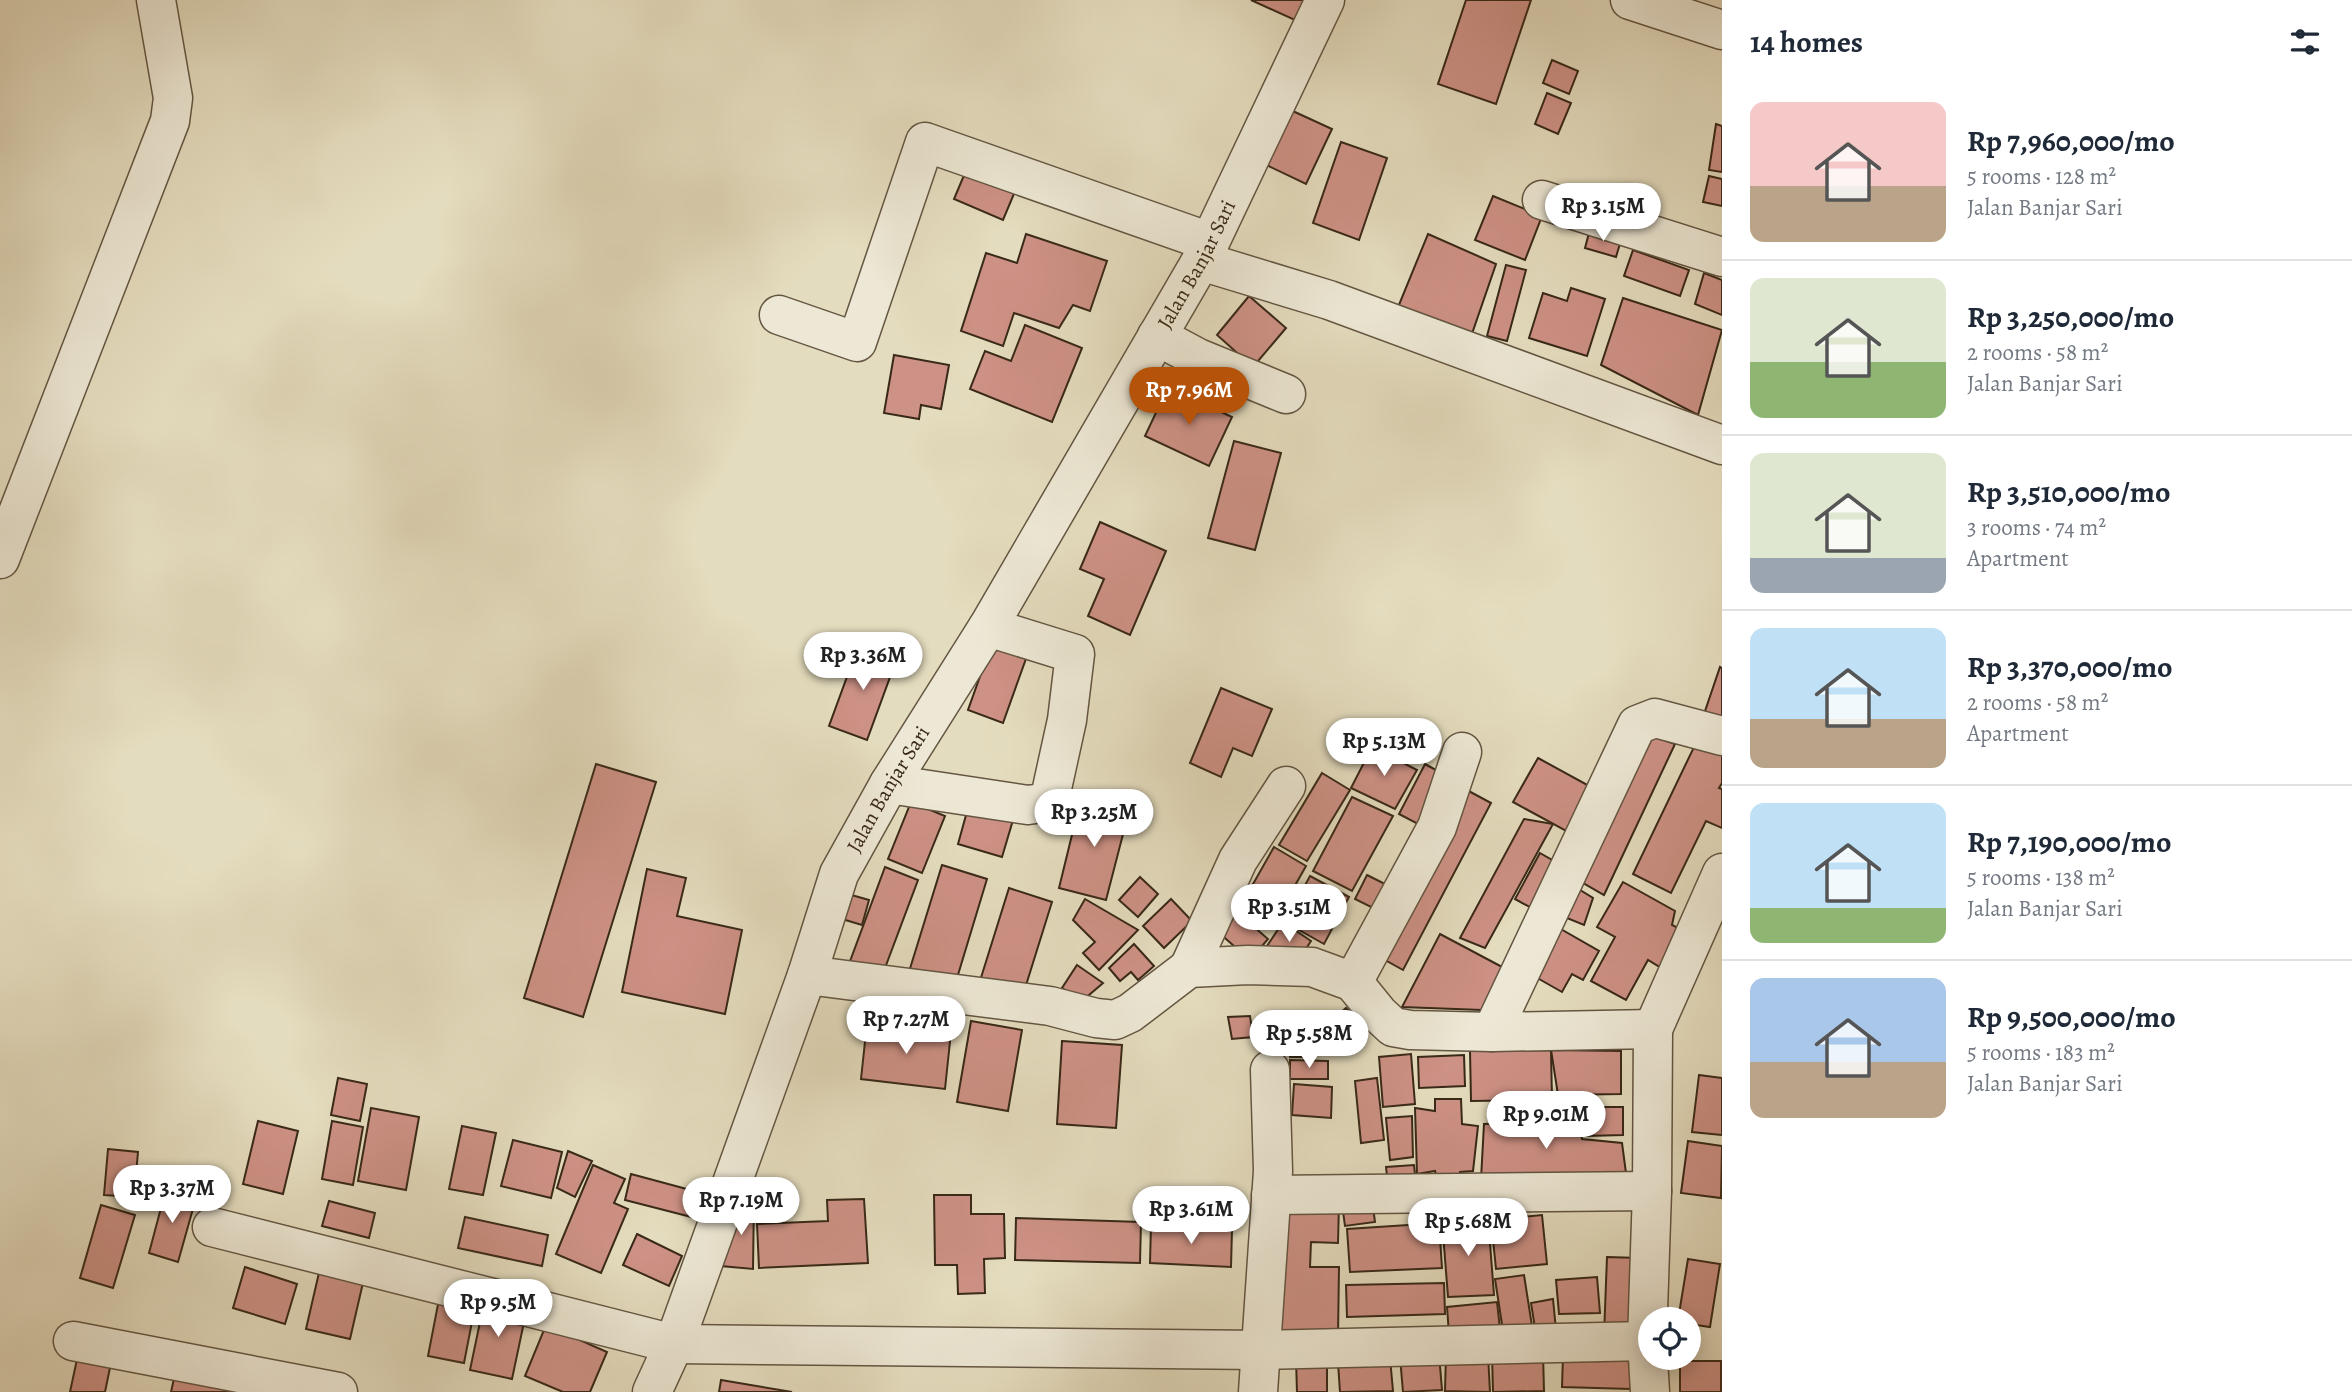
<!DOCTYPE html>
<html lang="en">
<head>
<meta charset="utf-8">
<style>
	:root { --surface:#fff; --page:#f2f2f3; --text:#1f2937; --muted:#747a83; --line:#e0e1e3; --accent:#b45309 }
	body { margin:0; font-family:Alegreya,serif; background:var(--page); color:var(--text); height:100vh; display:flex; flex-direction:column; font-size:26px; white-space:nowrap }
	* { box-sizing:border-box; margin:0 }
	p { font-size:23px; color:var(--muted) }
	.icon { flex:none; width:38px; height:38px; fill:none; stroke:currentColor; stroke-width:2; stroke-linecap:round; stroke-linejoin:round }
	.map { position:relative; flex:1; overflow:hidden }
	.drawer { display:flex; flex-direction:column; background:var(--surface); width:630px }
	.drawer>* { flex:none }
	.buttons { position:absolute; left:1638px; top:1307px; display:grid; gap:14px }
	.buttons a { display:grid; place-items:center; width:63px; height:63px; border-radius:50%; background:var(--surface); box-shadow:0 4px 18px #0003; font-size:35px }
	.price { position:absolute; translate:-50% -60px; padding:0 16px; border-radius:24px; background:#fff; color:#222; font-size:23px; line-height:46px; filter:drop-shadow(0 2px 4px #0008) }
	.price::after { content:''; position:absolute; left:50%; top:42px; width:21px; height:16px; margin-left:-10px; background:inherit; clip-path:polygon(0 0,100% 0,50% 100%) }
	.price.current { background:var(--accent); color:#fff }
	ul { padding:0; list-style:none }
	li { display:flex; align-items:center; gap:21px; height:175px; padding:0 28px }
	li+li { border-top:2px solid var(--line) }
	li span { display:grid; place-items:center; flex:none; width:196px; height:140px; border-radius:14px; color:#555 }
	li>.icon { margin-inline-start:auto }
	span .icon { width:84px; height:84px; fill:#fffc; stroke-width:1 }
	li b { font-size:30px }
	h2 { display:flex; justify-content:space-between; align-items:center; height:84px; padding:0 28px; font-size:30px }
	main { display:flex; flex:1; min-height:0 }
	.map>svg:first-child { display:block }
	.building { fill:#cd9185; stroke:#392918; stroke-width:2 }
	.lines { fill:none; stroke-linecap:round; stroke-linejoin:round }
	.minor-casing { stroke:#645642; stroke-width:41 }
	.minor { stroke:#ede8d5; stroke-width:38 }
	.labels { text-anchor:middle; stroke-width:5; stroke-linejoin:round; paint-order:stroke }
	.street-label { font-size:21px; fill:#392918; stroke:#ede8d5 }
</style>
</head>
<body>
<main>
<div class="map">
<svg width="1722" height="1392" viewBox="0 0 1722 1392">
	<rect width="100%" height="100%" fill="#e4dcbe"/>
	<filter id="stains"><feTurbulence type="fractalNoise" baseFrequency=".00286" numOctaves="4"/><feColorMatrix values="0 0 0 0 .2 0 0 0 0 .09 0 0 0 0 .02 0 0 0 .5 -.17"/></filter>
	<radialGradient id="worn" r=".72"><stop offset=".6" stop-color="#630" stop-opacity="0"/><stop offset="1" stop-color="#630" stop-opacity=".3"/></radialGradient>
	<g class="building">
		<path d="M1251,0H1306L1297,21Z"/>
		<path d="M1466,0H1531L1496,104L1438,84Z"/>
		<path d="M1552,60L1578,71L1569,94L1543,83Z"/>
		<path d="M1547,93L1571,103L1558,134L1535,124Z"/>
		<path d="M1284,107L1332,129L1306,184L1258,161Z"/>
		<path d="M1716,124L1722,126V172L1709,170Z"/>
		<path d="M1341,142L1387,158L1359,240L1313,223Z"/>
		<path d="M967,168L1016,189L1003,220L954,199Z"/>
		<path d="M1709,176L1722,179V206L1703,202Z"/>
		<path d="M1493,196L1542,216L1525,260L1475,240Z"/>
		<path d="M1590,229L1622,237L1616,257L1585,248Z"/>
		<path d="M1026,234L1107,261L1090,311L1073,305L1059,328L1014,313L1003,346L961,331L986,253L1017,263Z"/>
		<path d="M1428,234L1496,264L1466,351L1394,317Z"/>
		<path d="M1633,250L1689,270L1680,296L1624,276Z"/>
		<path d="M1506,265L1526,270L1507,341L1487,336Z"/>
		<path d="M1704,273L1722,280V315L1695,304Z"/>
		<path d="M1571,288L1605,299L1587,356L1529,338L1543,293L1567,301Z"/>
		<path d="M1249,296L1286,328L1253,367L1217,335Z"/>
		<path d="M1623,298L1722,330L1698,415L1601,365Z"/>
		<path d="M1025,325L1082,348L1052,422L970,389L985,351L1011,361Z"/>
		<path d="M894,355L949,365L941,409L921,405L919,419L884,413Z"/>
		<path d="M1168,387L1232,417L1209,466L1145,436Z"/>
		<path d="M1234,441L1281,453L1255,550L1208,538Z"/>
		<path d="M1100,522L1166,551L1130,635L1088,616L1104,579L1080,569Z"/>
		<path d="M993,640L1028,653L1003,723L968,710Z"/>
		<path d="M859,644L897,658L867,740L829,726Z"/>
		<path d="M1720,667L1722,668V720L1704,714Z"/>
		<path d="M1221,688L1272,709L1252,756L1233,748L1221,777L1190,763Z"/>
		<path d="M1647,734L1675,744L1604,895L1578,880Z"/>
		<path d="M1372,747L1417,770L1395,809L1351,788Z"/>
		<path d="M1694,747L1722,752V783L1719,788L1722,789V828L1706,821L1671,893L1633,874Z"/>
		<path d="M1538,758L1591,787L1568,832L1513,802Z"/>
		<path d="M596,764L656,782L583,1017L524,998Z"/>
		<path d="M1425,764L1445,775L1418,824L1399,814Z"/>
		<path d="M1322,773L1350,790L1307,861L1279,845Z"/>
		<path d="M1465,789L1491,803L1403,970L1378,956Z"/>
		<path d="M971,797L1016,810L1002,857L958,844Z"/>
		<path d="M1352,797L1393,816L1352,891L1313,871Z"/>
		<path d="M1081,798L1129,811L1106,900L1059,888Z"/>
		<path d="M911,802L945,816L922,873L888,859Z"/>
		<path d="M1524,819L1553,824L1485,948L1460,938Z"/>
		<path d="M1274,847L1306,866L1280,912L1248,893Z"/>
		<path d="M1540,853L1559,864L1535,910L1515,899Z"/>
		<path d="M942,865L987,879L954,988L908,975Z"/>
		<path d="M885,867L918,880L882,976L849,964Z"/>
		<path d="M647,869L686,878L677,916L742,930L725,1014L622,992Z"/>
		<path d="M1367,875L1385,884L1373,908L1355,899Z"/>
		<path d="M1310,876L1349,897L1324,944L1285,922Z"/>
		<path d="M1140,877L1158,894L1138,917L1119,900Z"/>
		<path d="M1623,882L1675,911L1672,925L1684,931L1663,969L1648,960L1626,1000L1591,981L1615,937L1597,927Z"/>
		<path d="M1572,885L1593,898L1584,925L1557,914Z"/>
		<path d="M1009,888L1052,902L1022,998L979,984Z"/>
		<path d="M848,894L869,900L862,925L842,919Z"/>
		<path d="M1085,899L1138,930L1099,970L1083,953L1095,942L1073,920Z"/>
		<path d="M1171,899L1192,921L1164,948L1143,926Z"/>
		<path d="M1228,904L1268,939L1250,960L1210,925Z"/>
		<path d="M1283,922L1311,941L1295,965L1267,946Z"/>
		<path d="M1559,928L1599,951L1583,980L1572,974L1562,992L1532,975Z"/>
		<path d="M1440,934L1504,968L1482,1010L1402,1007Z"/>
		<path d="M1134,944L1154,966L1138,980L1131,972L1120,981L1109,968Z"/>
		<path d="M1077,965L1103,983L1082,1001L1062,988Z"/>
		<path d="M1346,1008L1367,1031L1344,1053L1323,1029Z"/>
		<path d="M1250,1016L1253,1037L1232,1039L1228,1017Z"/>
		<path d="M971,1021L1022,1030L1008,1111L957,1102Z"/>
		<path d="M867,1023L951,1032L945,1089L861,1079Z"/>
		<path d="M1290,1036L1314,1037V1057H1290Z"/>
		<path d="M1062,1041L1122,1045L1116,1128L1057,1124Z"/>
		<path d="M1551,1050L1621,1051V1094L1558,1095Z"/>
		<path d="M1551,1050L1552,1100L1471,1101L1470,1051Z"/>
		<path d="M1411,1054L1415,1104L1383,1107L1379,1057Z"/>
		<path d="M1464,1055L1465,1086L1419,1088L1418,1057Z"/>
		<path d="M1290,1060L1328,1061V1079H1290Z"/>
		<path d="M1699,1075L1722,1078V1135L1692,1132Z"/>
		<path d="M338,1078L367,1084L360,1121L331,1115Z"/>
		<path d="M1377,1078L1384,1140L1361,1143L1355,1081Z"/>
		<path d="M1294,1084L1332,1087L1331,1118L1292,1115Z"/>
		<path d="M1435,1099H1461L1462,1124L1478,1126L1473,1171L1460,1172L1459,1183L1438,1182L1435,1171L1417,1174L1415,1108L1435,1111Z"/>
		<path d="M1587,1107H1623V1135L1587,1136Z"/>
		<path d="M371,1108L419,1117L406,1190L358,1181Z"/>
		<path d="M1412,1116L1413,1157L1390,1160L1386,1118Z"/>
		<path d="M1579,1120L1582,1139L1622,1143L1626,1173L1481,1179L1484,1124Z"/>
		<path d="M258,1121L298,1131L283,1194L243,1184Z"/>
		<path d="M332,1121L363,1127L353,1185L322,1179Z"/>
		<path d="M462,1126L496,1133L483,1195L449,1189Z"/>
		<path d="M513,1140L562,1152L551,1198L501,1186Z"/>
		<path d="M1688,1141L1722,1146L1721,1198L1681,1193Z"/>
		<path d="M108,1149L138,1152L134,1197L104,1195Z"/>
		<path d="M568,1151L592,1161L575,1197L557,1188Z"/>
		<path d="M593,1165L625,1179L614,1203L628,1209L601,1273L556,1254Z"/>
		<path d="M1414,1165L1416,1183L1388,1185L1386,1167Z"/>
		<path d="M631,1174L709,1195L703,1220L625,1200Z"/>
		<path d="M166,1189L196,1198L178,1262L149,1253Z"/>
		<path d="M934,1195H971V1214H1004L1005,1258L984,1259L985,1293L958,1294L957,1265H935Z"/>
		<path d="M739,1197L754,1198L753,1269L721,1266Z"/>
		<path d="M864,1199L868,1263L759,1268L757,1224L828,1221L827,1200Z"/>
		<path d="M1372,1200L1375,1222L1345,1226L1342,1204Z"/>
		<path d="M329,1201L375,1213L369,1238L322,1226Z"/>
		<path d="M1275,1201L1339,1203L1338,1243L1311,1242L1310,1267H1339L1338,1337L1273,1336Z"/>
		<path d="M101,1205L135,1215L113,1288L80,1278Z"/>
		<path d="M1542,1215L1547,1264L1496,1269L1491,1220Z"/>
		<path d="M465,1217L548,1235L542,1266L458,1248Z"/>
		<path d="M1016,1218L1141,1222L1140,1263L1015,1260Z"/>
		<path d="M1488,1218L1494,1295L1448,1297L1442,1220Z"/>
		<path d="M1439,1223L1442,1268L1350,1272L1347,1229Z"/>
		<path d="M1151,1225L1232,1229L1231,1267L1150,1263Z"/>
		<path d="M637,1234L682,1256L669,1286L623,1265Z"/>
		<path d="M1607,1257L1639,1258L1637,1337L1604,1336Z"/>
		<path d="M1688,1259L1720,1264L1710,1327L1689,1324V1320H1678Z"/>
		<path d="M321,1264L365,1274L350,1339L306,1329Z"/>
		<path d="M245,1267L297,1284L285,1324L233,1308Z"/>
		<path d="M1524,1275L1532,1326L1503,1331L1495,1279Z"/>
		<path d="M1597,1277L1600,1313L1559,1314L1556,1280Z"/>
		<path d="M1444,1283L1445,1314L1347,1317L1346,1285Z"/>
		<path d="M441,1289L477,1296L464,1363L428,1356Z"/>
		<path d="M485,1298L527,1308L512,1379L470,1370Z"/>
		<path d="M1553,1299L1556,1330L1536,1334L1531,1303Z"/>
		<path d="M1497,1302L1500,1329L1449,1334L1447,1307Z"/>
		<path d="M546,1325L607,1352L590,1392H563L525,1376Z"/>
		<path d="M79,1350L112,1358L105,1392H70Z"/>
		<path d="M1543,1353L1544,1391L1493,1392L1492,1354Z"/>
		<path d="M1439,1354L1442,1390L1403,1392L1400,1357Z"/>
		<path d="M1446,1354H1488L1490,1392L1445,1391Z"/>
		<path d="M1563,1355L1632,1356L1630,1389L1562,1387Z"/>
		<path d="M1390,1358L1393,1391L1340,1392L1338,1363Z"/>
		<path d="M1296,1359H1327V1392H1297Z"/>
		<rect x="1680" y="1361" width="41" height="31"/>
		<path d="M177,1365L237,1392H171Z"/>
		<path d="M721,1380L792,1392H719Z"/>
	</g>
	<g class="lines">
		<defs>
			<g id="minor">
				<path d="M1630,0L1722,30"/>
				<path d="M1542,200L1722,257"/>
				<path d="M1201,261L1329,300L1722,445"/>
				<path d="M779,315L857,342L925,142L1210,242"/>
				<path d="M1157,336L1198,358L1286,394"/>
				<path d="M0,559L170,121L173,98L156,0"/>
				<path d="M889,784L1028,805L1049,802L1067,720L1075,654L988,627"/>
				<path d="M1189,968L1238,860L1286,786"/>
				<path d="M807,975L1050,1006L1096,1018L1115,1020L1130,1013L1189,968L1248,965L1312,967L1353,982L1379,1014L1393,1027L1410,1030L1492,1032L1653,1029"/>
				<path d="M1353,982L1437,827L1462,752"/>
				<path d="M1492,1032L1637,725L1655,718L1722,736"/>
				<path d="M1271,1195L1652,1191"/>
				<path d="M212,1227L674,1344L1260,1350L1647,1341"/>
				<path d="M73,1341L338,1392"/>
				<path id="s1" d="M652,1392L674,1344L807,975L839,874L889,784L988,627L1201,261L1325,0"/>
				<path d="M1258,1392L1273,1171L1270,1070"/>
				<path d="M1650,1392L1647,1341L1652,1191L1653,1029L1722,873"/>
			</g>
		</defs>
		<use href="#minor" class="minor-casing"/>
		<use href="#minor" class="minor"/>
	</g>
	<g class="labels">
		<g class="street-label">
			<text dy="7" stroke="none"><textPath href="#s1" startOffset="1258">Jalan Banjar Sari</textPath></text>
			<text dy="7" stroke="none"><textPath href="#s1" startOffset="649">Jalan Banjar Sari</textPath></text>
		</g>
	</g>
	<rect width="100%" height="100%" filter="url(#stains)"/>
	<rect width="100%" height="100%" fill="url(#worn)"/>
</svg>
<div class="buttons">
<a><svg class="icon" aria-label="locate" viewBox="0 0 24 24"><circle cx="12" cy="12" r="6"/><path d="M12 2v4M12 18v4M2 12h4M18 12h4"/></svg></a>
</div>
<b class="price" style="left:1603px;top:243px">Rp 3.15M</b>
<b class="price current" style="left:1189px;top:427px">Rp 7.96M</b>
<b class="price" style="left:863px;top:692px">Rp 3.36M</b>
<b class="price" style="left:1384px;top:778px">Rp 5.13M</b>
<b class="price" style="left:1094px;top:849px">Rp 3.25M</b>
<b class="price" style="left:1289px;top:944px">Rp 3.51M</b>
<b class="price" style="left:906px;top:1056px">Rp 7.27M</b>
<b class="price" style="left:1309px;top:1070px">Rp 5.58M</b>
<b class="price" style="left:1546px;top:1151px">Rp 9.01M</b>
<b class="price" style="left:172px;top:1225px">Rp 3.37M</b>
<b class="price" style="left:741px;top:1237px">Rp 7.19M</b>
<b class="price" style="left:1191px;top:1246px">Rp 3.61M</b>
<b class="price" style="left:1468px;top:1258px">Rp 5.68M</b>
<b class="price" style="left:498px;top:1339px">Rp 9.5M</b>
</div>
<section class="drawer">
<h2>14 homes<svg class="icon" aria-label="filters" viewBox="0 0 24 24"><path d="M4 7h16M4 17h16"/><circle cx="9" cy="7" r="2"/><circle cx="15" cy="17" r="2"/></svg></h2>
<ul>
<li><span style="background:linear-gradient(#f6c9c9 60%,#b9a48a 0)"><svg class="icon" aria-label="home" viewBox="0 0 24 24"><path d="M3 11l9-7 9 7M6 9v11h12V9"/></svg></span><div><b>Rp 7,960,000/mo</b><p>5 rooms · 128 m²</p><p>Jalan Banjar Sari</p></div></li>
<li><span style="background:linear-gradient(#dfe7d0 60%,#8fb573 0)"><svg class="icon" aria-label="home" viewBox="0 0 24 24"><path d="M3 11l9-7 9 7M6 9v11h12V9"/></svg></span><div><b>Rp 3,250,000/mo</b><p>2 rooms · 58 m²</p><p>Jalan Banjar Sari</p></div></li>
<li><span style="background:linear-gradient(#dfe7d0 75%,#9aa5b1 0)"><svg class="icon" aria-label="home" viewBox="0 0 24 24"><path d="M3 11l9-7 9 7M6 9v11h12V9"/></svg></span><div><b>Rp 3,510,000/mo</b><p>3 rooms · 74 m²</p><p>Apartment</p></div></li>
<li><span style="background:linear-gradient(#bfe0f5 65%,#b9a48a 0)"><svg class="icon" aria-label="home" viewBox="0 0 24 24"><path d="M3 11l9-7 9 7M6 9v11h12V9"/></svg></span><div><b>Rp 3,370,000/mo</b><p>2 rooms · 58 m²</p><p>Apartment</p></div></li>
<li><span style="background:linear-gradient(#bfe0f5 75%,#8fb573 0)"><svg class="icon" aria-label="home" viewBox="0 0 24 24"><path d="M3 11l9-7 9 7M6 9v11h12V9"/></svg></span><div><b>Rp 7,190,000/mo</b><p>5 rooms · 138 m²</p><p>Jalan Banjar Sari</p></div></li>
<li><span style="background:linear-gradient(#a9c7e8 60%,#b9a48a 0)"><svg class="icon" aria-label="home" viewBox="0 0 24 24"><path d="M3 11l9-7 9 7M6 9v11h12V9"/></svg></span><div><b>Rp 9,500,000/mo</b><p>5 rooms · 183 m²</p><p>Jalan Banjar Sari</p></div></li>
</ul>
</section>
</main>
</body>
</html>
